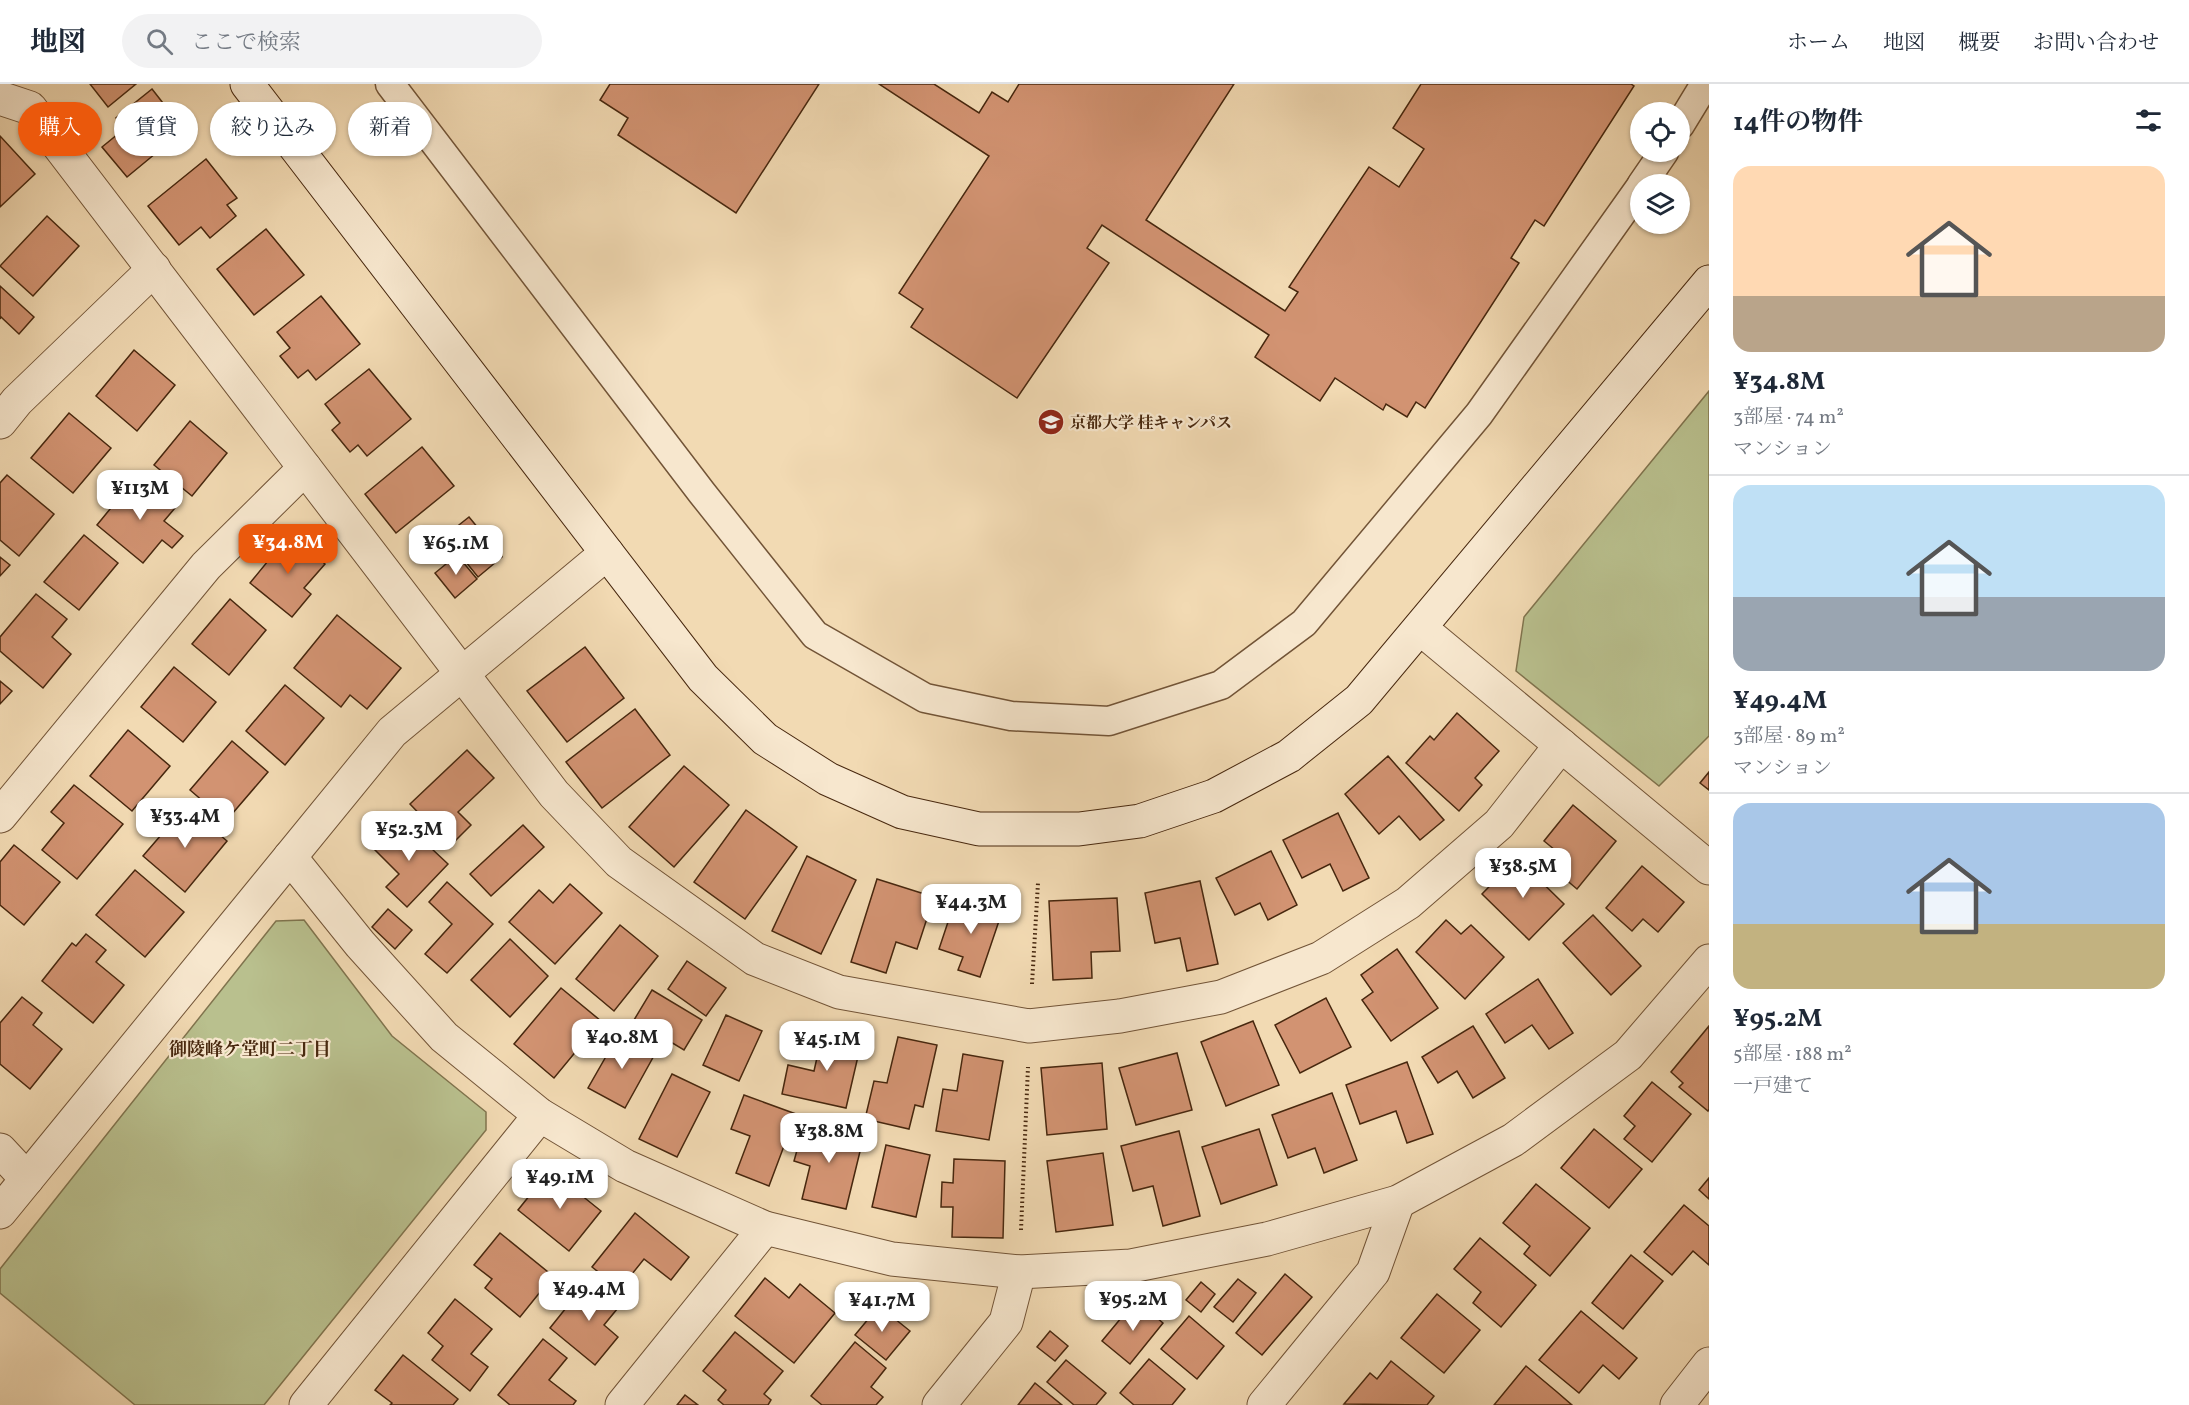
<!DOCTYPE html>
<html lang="ja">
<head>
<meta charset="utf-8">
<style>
	:root { --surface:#fff; --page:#f2f2f3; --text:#1f2937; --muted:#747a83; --line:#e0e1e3; --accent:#ea580c }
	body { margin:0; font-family:Vollkorn,"Noto Serif JP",serif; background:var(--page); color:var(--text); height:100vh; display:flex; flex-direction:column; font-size:22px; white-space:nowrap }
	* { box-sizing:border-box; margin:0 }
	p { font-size:20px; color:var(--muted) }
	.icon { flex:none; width:33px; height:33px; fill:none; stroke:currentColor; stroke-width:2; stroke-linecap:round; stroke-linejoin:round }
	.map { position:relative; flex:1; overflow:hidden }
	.details { display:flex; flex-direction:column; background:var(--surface); width:480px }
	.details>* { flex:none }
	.banner { position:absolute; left:18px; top:18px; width:570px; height:54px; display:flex; gap:12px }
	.fabs { position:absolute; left:1630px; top:18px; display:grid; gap:12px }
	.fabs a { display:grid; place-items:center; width:60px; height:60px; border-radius:50%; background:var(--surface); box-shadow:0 2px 4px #0004; font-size:30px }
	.price { position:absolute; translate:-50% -51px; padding:0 14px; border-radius:12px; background:#fff; color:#222; font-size:20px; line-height:39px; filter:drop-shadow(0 2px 3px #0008) }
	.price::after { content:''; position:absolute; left:50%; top:36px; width:18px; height:14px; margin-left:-9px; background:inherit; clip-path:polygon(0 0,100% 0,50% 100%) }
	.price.selected { background:var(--accent); color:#fff }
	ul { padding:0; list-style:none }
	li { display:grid; align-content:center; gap:12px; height:318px; padding:0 24px }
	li+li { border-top:2px solid var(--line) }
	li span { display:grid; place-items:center; height:186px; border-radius:18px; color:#555 }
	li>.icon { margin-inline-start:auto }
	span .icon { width:108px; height:108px; fill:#fffc; stroke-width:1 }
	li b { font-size:26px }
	h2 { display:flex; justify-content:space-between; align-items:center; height:72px; padding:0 24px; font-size:26px }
	.tag { padding:0 21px; border-radius:27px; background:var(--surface); box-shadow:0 2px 4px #0004; font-size:21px; line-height:54px }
	.tag.selected { background:var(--accent); color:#fff }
	header { display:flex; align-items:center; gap:36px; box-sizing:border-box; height:84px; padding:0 30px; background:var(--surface); border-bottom:2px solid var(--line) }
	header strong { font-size:28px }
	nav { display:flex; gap:33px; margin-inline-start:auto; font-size:21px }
	.search { width:420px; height:54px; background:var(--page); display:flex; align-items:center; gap:15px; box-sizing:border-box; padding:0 21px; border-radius:33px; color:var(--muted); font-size:22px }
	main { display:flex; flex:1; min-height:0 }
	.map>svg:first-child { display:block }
	.green { fill:#b9c08e; stroke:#80744e; stroke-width:1.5 }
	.building { fill:#d29372; stroke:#47270e; stroke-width:1.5 }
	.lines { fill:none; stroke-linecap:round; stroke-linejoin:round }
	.lane-casing { stroke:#725437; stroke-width:31 }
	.street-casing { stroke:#725437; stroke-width:35 }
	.secondary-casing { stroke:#47270e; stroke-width:35 }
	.path { stroke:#47270e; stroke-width:4; stroke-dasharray:1.5 3; stroke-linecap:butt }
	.lane { stroke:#f7e7ce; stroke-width:28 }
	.street { stroke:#f7e7ce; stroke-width:33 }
	.secondary { stroke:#f7e7ce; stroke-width:33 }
	.labels { text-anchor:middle; stroke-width:4.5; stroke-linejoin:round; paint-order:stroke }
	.poi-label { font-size:16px; font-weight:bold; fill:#47270e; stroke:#f7e7ce; text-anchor:start }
	.neighbourhood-label { font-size:18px; font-weight:bold; fill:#47270e; stroke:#f7e7ce }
</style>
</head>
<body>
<header>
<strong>地図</strong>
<div class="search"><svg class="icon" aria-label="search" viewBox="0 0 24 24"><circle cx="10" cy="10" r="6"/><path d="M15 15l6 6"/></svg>ここで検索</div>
<nav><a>ホーム</a><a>地図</a><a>概要</a><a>お問い合わせ</a></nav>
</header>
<main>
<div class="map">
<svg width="1709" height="1321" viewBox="0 0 1709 1321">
	<rect width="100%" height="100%" fill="#f2dab3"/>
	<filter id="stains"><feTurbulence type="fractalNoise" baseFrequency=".00333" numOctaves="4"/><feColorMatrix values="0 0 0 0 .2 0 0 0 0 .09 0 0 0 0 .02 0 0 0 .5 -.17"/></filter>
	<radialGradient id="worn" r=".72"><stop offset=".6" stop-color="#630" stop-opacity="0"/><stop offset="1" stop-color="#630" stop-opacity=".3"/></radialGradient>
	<g class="green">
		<path d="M1709,307V652L1659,702L1516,587L1524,533Z"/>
		<path d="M304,836L392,952L486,1028V1046L264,1321H135L0,1209V1185L276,837Z"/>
	</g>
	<g class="building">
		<path d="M90,0H136L108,23Z"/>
		<path d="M610,0H819L736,129L618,51L628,34L600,16Z"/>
		<path d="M879,0H934L979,29L992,8L1008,18L1019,0H1234L1146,136L1285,227L1298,208L1289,203L1369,83L1399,103L1424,65L1393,44L1421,0H1631L1634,2L1544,142L1535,136L1511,174L1519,179L1425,324L1416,318L1407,333L1386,320L1383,326L1335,294L1320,317L1255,273L1269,251L1102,141L1087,164L1109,179L1017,314L911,243L923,225L899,209L989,72Z"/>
		<path d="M152,5L184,46L127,93L102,63L124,45L116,34Z"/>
		<path d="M0,52L35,90L0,123Z"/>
		<path d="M206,75L237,114L227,121L236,132L210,154L201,143L179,161L148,122Z"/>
		<path d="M47,132L79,162L33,212L0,182Z"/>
		<path d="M266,145L304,191L254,231L217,185Z"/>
		<path d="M0,202L34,233L19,250L1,233L0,235Z"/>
		<path d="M321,212L360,260L316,296L308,286L298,294L280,272L290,264L277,248Z"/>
		<path d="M134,266L175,301L137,347L96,312Z"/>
		<path d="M369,285L411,335L367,372L358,361L350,368L332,346L340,339L325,320Z"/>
		<path d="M69,329L111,364L73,409L31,374Z"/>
		<path d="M190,337L227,369L192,412L154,381Z"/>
		<path d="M422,363L454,402L396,449L365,410Z"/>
		<path d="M7,391L54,430L19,472L0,456V399Z"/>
		<path d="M137,392L175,424L164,437L183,452L172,464L162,456L143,479L97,441Z"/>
		<path d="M469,433L502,473L478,493L445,452Z"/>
		<path d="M290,450L325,480L304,504L311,510L292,533L250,499Z"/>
		<path d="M84,451L118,479L79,526L44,498Z"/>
		<path d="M457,471L477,495L455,514L435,489Z"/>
		<path d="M0,473L10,481L0,492Z"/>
		<path d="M36,510L67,535L52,553L71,570L43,604L0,567V553Z"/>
		<path d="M230,515L266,546L229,591L192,560Z"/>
		<path d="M337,531L401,584L367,625L350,611L341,623L294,584Z"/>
		<path d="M585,563L624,614L567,658L527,607Z"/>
		<path d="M174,583L216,618L183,658L141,623Z"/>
		<path d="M0,597L12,607L0,620Z"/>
		<path d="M285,601L324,634L285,681L246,647Z"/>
		<path d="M635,625L670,671L602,724L566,678Z"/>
		<path d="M1457,629L1499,667L1475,694L1482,701L1459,727L1406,679L1430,652L1434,656Z"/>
		<path d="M128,646L170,682L132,727L90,692Z"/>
		<path d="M232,657L268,688L226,737L190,706Z"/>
		<path d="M467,666L494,694L458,728L471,741L450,762L410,720Z"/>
		<path d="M1388,672L1444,736L1420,756L1399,732L1379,750L1345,710Z"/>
		<path d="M684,682L729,721L674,783L629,743Z"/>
		<path d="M1709,688V706L1700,699Z"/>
		<path d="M74,701L123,740L77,795L42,766L64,739L51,728Z"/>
		<path d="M1573,721L1616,757L1577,805L1545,778L1555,766L1544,757Z"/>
		<path d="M186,722L227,757L185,808L143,772Z"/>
		<path d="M746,726L797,763L745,835L694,798Z"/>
		<path d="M1338,729L1369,794L1343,807L1330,780L1302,794L1283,756Z"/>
		<path d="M399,734L448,780L407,823L386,803L399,790L372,763Z"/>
		<path d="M523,741L544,763L491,812L470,790Z"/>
		<path d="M14,761L60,798L24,841L0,821V778Z"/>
		<path d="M1271,767L1297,821L1268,836L1260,819L1235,831L1216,794Z"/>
		<path d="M807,772L856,796L821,870L772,847Z"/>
		<path d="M1517,774L1564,820L1529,856L1482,810Z"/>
		<path d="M1642,782L1684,818L1658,848L1643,835L1632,847L1606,824Z"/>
		<path d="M135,786L184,828L145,873L96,831Z"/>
		<path d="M877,795L934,813L917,865L896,858L886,889L851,878Z"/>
		<path d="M1200,797L1218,880L1187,887L1180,854L1155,859L1145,809Z"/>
		<path d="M447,798L493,840L447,889L425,870L452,840L429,818Z"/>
		<path d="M570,800L602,829L555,880L509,838L539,806L553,819Z"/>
		<path d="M956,814L1002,828L980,893L958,886L963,873L939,865Z"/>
		<path d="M1117,814L1120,867L1091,868L1092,894L1053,896L1049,817Z"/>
		<path d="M388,825L412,846L395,865L372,843Z"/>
		<path d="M1593,831L1641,882L1611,911L1563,859Z"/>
		<path d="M1446,836L1461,850L1471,841L1504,873L1465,915L1416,868Z"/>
		<path d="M620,841L658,872L614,927L576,895Z"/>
		<path d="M86,850L106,866L96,878L124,901L93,939L42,897L72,859L76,862Z"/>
		<path d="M510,855L548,892L510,933L471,896Z"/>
		<path d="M1397,865L1438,924L1391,957L1362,916L1373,908L1361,891Z"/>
		<path d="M687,877L726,904L706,932L668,905Z"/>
		<path d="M1538,895L1573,949L1549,965L1532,941L1505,959L1486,930Z"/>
		<path d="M561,904L601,937L554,994L514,960Z"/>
		<path d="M652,906L702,936L684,966L634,936Z"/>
		<path d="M22,913L42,929L33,941L62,965L30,1005L0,980V939Z"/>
		<path d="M1326,914L1351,963L1300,989L1275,941Z"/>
		<path d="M726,931L762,947L739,997L703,981Z"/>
		<path d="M1253,937L1279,1001L1226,1022L1201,958Z"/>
		<path d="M1473,942L1505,994L1473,1014L1457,987L1438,999L1422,973Z"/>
		<path d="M1709,942V1025L1708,1027L1679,1003L1683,999L1671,988Z"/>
		<path d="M823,947L862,955L846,1024L782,1010L788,981L814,987Z"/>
		<path d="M620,948L656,968L625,1024L588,1004Z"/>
		<path d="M898,953L937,961L923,1023L915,1021L909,1045L865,1035L874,997L887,999Z"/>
		<path d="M1177,969L1192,1026L1136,1041L1119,984Z"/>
		<path d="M963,970L1003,977L989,1056L936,1047L943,1005L957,1007Z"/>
		<path d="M1407,978L1433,1050L1407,1059L1396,1027L1360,1040L1346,1001Z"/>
		<path d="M1102,979L1107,1045L1047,1051L1041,984Z"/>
		<path d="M672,990L710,1008L677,1073L639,1055Z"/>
		<path d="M1652,998L1691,1030L1652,1078L1624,1055L1635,1042L1624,1032Z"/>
		<path d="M1332,1009L1357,1076L1324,1089L1315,1064L1288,1074L1272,1031Z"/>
		<path d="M744,1011L796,1030L769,1102L736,1089L750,1052L731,1045Z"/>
		<path d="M820,1041L864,1051L846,1125L802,1115L810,1082L794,1077L803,1045L819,1049Z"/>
		<path d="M1259,1045L1277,1101L1221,1120L1202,1063Z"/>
		<path d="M1594,1045L1642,1085L1609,1124L1561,1084Z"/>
		<path d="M1179,1047L1200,1132L1163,1142L1153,1102L1133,1107L1121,1062Z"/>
		<path d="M886,1061L930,1071L916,1133L872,1123Z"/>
		<path d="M1103,1069L1113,1141L1056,1148L1047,1077Z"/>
		<path d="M954,1075L1005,1077L1003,1154L952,1153L953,1123H941L942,1098L953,1099Z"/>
		<path d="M550,1086L601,1127L569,1167L518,1126Z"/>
		<path d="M1709,1094V1115L1699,1106Z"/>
		<path d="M1536,1100L1590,1144L1550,1192L1524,1170L1530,1162L1503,1139Z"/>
		<path d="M1684,1121L1709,1142V1181L1693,1167L1672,1191L1644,1168Z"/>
		<path d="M635,1129L689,1173L671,1196L644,1175L620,1205L592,1183Z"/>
		<path d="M500,1149L553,1192L520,1233L485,1204L492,1195L474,1181Z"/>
		<path d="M1480,1154L1536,1201L1501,1243L1473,1219L1481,1208L1454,1185Z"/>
		<path d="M1631,1171L1663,1197L1623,1245L1592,1219Z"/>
		<path d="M1285,1190L1312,1213L1262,1271L1236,1249Z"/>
		<path d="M590,1194L622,1219L604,1241L618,1253L595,1281L550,1244Z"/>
		<path d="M765,1194L789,1214L800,1200L835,1229L794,1279L735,1232Z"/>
		<path d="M1238,1195L1256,1209L1233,1238L1214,1223Z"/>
		<path d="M1201,1198L1215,1210L1201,1228L1186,1216Z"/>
		<path d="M1437,1210L1480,1246L1444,1289L1401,1254Z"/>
		<path d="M455,1215L492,1245L471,1270L488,1283L470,1307L432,1276L443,1262L428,1249Z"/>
		<path d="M1136,1216L1163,1239L1130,1280L1102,1257Z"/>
		<path d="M879,1222L910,1247L886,1276L855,1251Z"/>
		<path d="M1581,1227L1637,1274L1619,1295L1603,1281L1579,1309L1539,1276Z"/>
		<path d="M1189,1232L1224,1262L1197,1295L1161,1265Z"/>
		<path d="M1050,1247L1068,1262L1055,1277L1037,1263Z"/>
		<path d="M735,1248L783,1287L764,1310L771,1316L768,1321H724L718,1316L726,1306L703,1287Z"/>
		<path d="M543,1255L567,1274L549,1296L576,1317L573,1321H510L498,1311Z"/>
		<path d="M855,1258L886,1284L871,1303L883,1313L876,1321H822L811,1312Z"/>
		<path d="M403,1271L458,1315L453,1321H390L392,1319L375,1306Z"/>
		<path d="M1149,1275L1185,1305L1172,1321H1134L1120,1309Z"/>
		<path d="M1066,1276L1106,1309L1096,1321H1074L1047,1298Z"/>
		<path d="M1391,1277L1434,1312L1427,1321L1344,1320L1370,1289L1377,1295Z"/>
		<path d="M1526,1282L1557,1308L1572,1321H1494Z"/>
		<path d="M1035,1299L1062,1321H1018Z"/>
		<path d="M685,1311L698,1321H677Z"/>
	</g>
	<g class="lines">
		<defs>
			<g id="lane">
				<path d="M390,0L702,409L815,551L925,614L1011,632L1109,637L1221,601L1304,539L1479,330L1641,102"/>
				<path d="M1680,41L1705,0"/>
				<path d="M1642,100L1664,68"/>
			</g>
			<g id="street">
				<path d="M0,14L30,24L554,710L619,778L755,875L839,908L1029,942L1120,932L1221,913L1321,874L1408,819L1499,740L1561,661"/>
				<path d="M0,338L17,317L154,185"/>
				<path d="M1420,544L1709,784"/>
				<path d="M0,732L206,482L305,384"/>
				<path d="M290,773L360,860L444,953L540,1031L625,1082L765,1144L892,1175L1019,1188L1131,1182L1267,1155L1398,1118L1513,1056L1628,971L1709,877"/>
				<path d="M0,1066L27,1095"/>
				<path d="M0,1128L392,648L607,469"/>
				<path d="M306,1321L540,1031"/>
				<path d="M622,1321L765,1144"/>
				<path d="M939,1321L1006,1238L1019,1188"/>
				<path d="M1264,1321L1373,1188L1398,1118"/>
				<path d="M1677,1321L1709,1280"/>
			</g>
			<path id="secondary" d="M247,0L703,594L765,655L828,695L902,728L979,745H1079L1140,737L1214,712L1289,672L1359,616L1709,198"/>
		</defs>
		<use href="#lane" class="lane-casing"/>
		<use href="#street" class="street-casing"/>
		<use href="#secondary" class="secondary-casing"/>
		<g class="path">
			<path d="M1032,900L1038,799"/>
			<path d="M1021,1146L1028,983"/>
		</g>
		<use href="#lane" class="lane"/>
		<use href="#street" class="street"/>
		<use href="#secondary" class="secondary"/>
	</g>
	<defs>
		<symbol id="university-disc" viewBox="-11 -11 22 22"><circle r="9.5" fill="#8f2418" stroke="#f7e7ce"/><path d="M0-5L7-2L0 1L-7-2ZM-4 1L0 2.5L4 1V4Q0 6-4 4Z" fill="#fff"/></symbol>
	</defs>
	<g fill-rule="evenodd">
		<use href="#university-disc" x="1036" y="323" width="30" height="30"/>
	</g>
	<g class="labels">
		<g class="poi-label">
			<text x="1070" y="344">京都大学 桂キャンパス</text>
		</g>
		<g class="neighbourhood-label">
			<text x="250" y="971">御陵峰ケ堂町二丁目</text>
		</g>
	</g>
	<rect width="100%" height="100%" filter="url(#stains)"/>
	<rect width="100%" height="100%" fill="url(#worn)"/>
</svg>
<div class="fabs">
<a><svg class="icon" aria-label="locate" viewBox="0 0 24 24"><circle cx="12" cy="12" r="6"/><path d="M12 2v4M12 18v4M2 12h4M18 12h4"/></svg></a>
<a><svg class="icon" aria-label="layers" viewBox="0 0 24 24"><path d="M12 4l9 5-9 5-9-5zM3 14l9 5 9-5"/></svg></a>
</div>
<b class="price" style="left:140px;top:437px">¥113M</b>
<b class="price selected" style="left:288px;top:491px">¥34.8M</b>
<b class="price" style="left:456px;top:492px">¥65.1M</b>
<b class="price" style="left:185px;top:765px">¥33.4M</b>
<b class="price" style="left:409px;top:778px">¥52.3M</b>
<b class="price" style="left:1523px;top:815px">¥38.5M</b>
<b class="price" style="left:971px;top:851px">¥44.3M</b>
<b class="price" style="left:622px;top:986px">¥40.8M</b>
<b class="price" style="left:827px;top:988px">¥45.1M</b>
<b class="price" style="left:829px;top:1080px">¥38.8M</b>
<b class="price" style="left:560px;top:1126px">¥49.1M</b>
<b class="price" style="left:589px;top:1238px">¥49.4M</b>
<b class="price" style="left:1133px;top:1248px">¥95.2M</b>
<b class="price" style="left:882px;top:1249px">¥41.7M</b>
<div class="banner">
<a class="tag selected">購入</a>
<a class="tag">賃貸</a>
<a class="tag">絞り込み</a>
<a class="tag">新着</a>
</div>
</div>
<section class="details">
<h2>14件の物件<svg class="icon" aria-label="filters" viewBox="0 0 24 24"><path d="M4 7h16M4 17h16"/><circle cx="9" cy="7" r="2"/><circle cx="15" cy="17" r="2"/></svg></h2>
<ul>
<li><span style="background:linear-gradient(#ffd9b3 70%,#b9a48a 0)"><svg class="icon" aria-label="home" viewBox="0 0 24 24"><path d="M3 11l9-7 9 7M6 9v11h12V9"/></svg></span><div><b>¥34.8M</b><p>3部屋 · 74 m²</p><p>マンション</p></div></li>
<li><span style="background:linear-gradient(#bfe0f5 60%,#9aa5b1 0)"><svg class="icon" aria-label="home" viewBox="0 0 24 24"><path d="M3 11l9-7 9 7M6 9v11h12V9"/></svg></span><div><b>¥49.4M</b><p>3部屋 · 89 m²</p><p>マンション</p></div></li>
<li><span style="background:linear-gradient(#a9c7e8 65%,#c2b280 0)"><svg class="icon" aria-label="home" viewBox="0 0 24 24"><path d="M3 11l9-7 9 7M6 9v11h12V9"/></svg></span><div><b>¥95.2M</b><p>5部屋 · 188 m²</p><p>一戸建て</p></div></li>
</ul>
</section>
</main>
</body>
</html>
